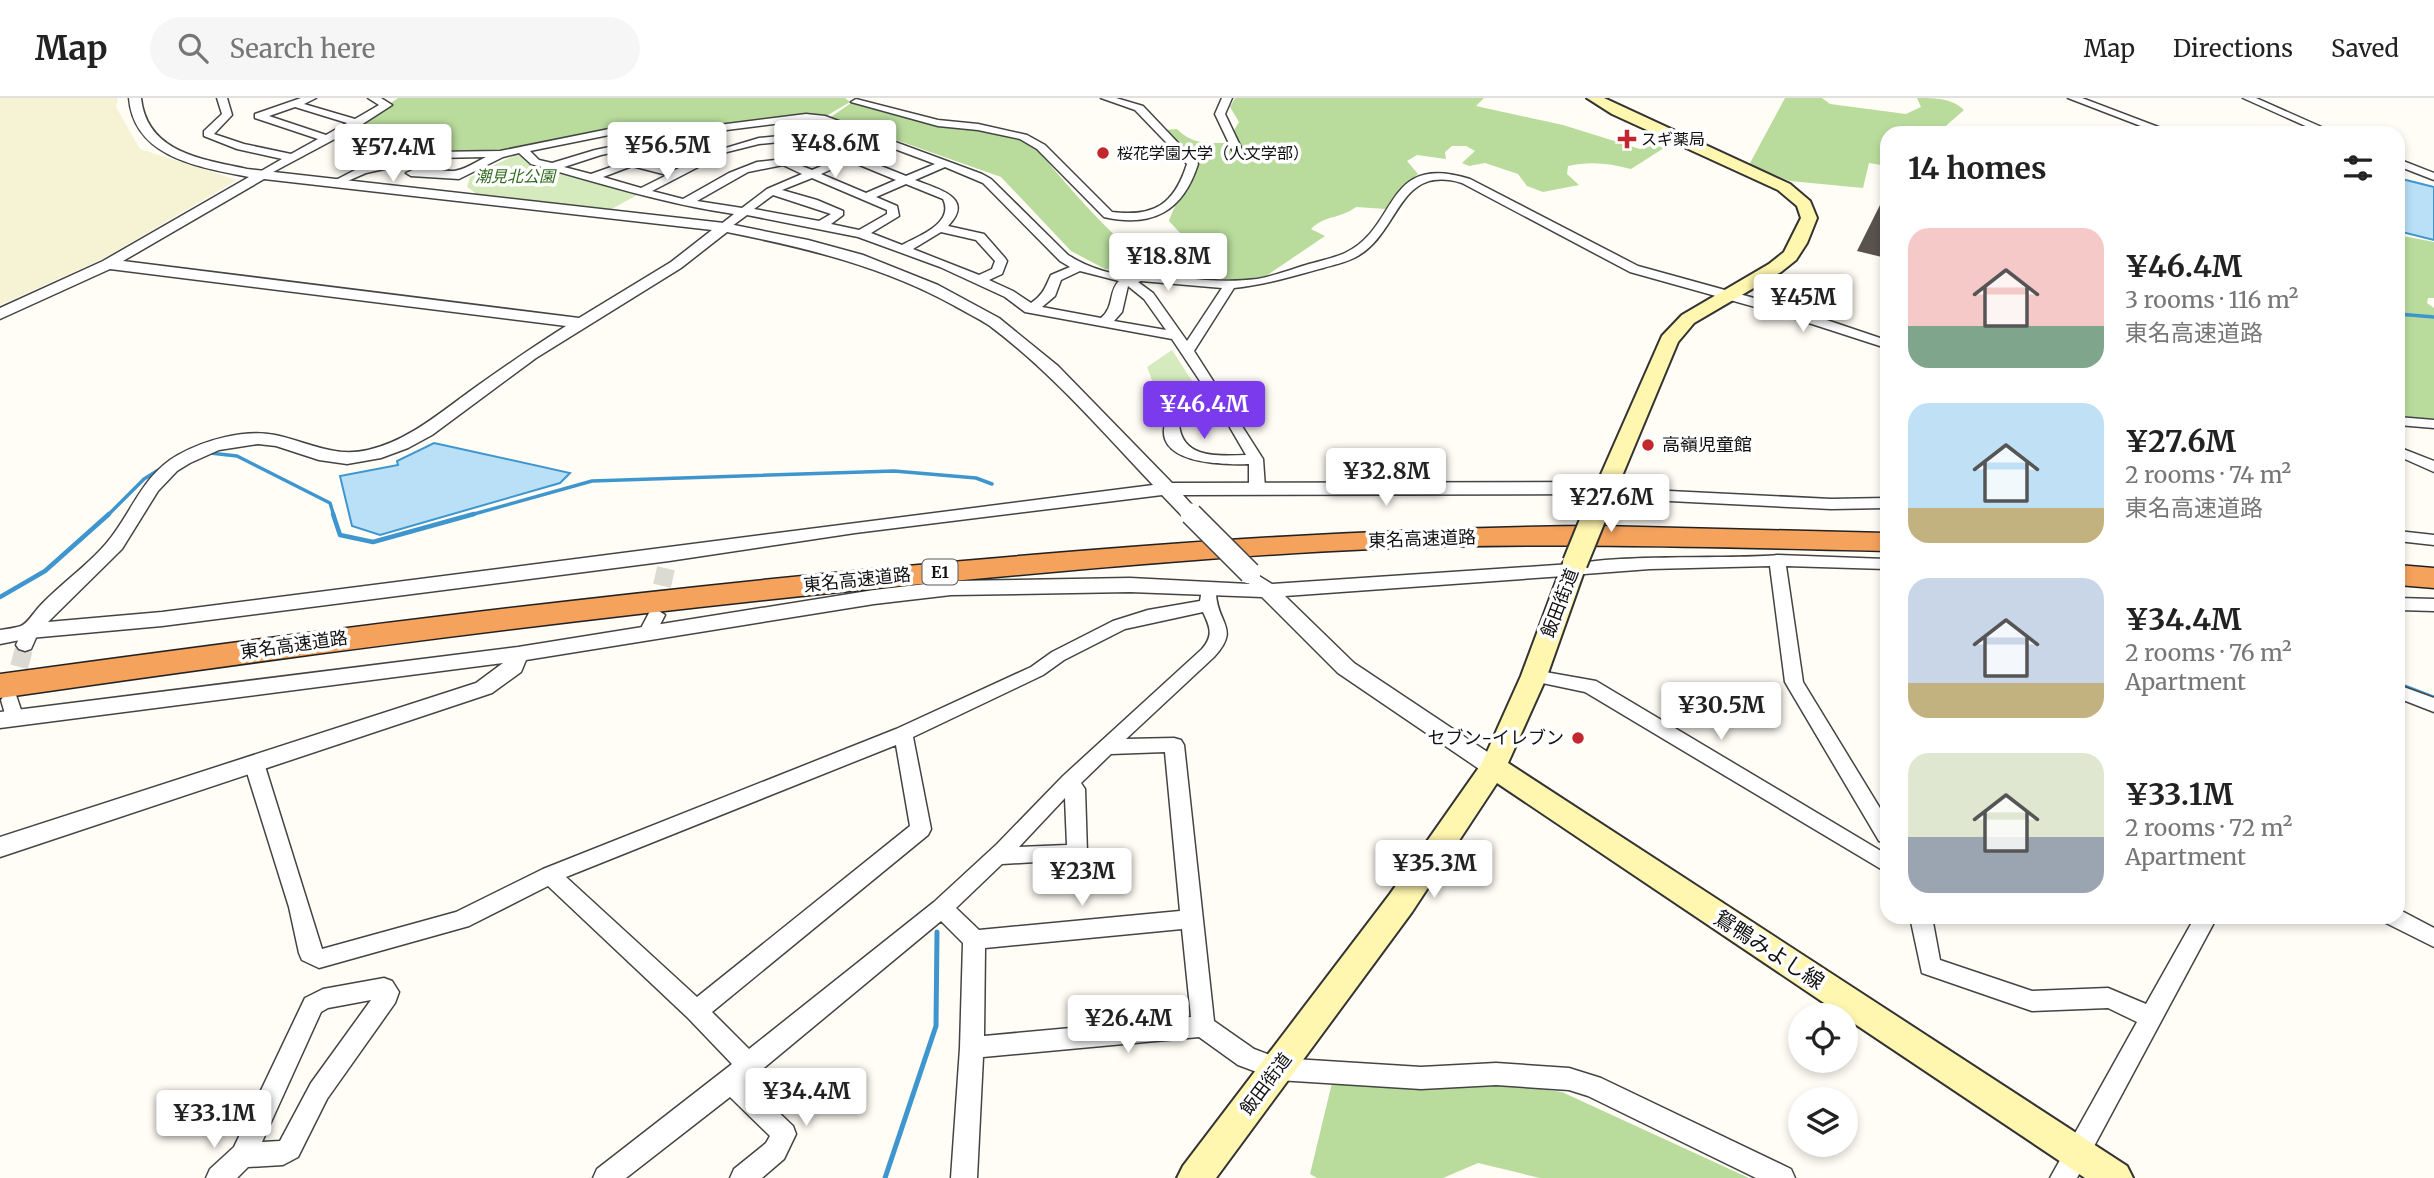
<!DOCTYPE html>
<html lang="en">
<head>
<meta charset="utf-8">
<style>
	:root { --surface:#fff; --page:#f6f6f6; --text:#222; --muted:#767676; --line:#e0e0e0; --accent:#7c3aed }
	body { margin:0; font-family:Merriweather,"Noto Sans JP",serif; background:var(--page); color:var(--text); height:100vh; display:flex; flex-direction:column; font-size:26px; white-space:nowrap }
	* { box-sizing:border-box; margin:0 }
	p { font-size:23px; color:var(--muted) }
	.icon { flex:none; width:38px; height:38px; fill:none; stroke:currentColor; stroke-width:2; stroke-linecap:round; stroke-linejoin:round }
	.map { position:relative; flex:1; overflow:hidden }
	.details { position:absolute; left:1880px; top:28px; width:525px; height:798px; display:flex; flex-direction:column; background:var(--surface); border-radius:21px; box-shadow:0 4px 10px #0003 }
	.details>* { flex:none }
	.tools { position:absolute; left:1788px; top:905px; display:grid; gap:14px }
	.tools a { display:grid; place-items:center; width:70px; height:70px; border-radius:50%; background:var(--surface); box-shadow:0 4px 10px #0003; font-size:35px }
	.price { position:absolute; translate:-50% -60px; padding:0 16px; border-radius:7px; background:#fff; color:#222; font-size:23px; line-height:46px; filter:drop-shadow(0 2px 4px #0008) }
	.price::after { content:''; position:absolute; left:50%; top:42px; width:21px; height:16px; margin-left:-10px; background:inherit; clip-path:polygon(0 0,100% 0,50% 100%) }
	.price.active { background:var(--accent); color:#fff }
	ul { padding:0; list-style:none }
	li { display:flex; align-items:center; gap:21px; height:175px; padding:0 28px }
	li span { display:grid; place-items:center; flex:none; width:196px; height:140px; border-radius:21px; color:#555 }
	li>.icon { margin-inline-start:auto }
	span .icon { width:84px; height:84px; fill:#fffc; stroke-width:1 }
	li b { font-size:30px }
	h2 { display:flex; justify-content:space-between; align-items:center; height:84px; padding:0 28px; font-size:30px }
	header { display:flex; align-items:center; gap:42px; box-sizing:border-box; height:98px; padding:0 35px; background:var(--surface); border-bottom:2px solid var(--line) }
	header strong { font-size:33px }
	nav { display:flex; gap:38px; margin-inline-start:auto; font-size:24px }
	.search { width:490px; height:63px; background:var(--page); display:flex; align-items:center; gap:18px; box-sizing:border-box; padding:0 24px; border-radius:38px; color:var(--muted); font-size:26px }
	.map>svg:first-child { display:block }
	.farmland { fill:#f6f3d4 }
	.green { fill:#d5ebbd }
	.forest { fill:#b9dc9c }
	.water { fill:#b9e0f7; stroke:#3f96cf; stroke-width:2 }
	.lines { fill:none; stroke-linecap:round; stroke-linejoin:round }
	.stream-far2 { stroke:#3f96cf; stroke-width:3.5 }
	.stream-far1 { stroke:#3f96cf; stroke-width:4.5 }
	.stream { stroke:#3f96cf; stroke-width:5 }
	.building { fill:#5a524d }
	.minor-tunnel { stroke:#dbdad3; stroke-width:18; stroke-dasharray:18 9; stroke-linecap:butt }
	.minor-casing { stroke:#444; stroke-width:3 }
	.tertiary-casing { stroke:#444; stroke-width:3 }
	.secondary-casing { stroke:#333; stroke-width:4 }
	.motorway-casing { stroke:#222; stroke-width:3 }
	.minor { fill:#fff; fill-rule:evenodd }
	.tertiary { fill:#fff; fill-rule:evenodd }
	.secondary { fill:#fff6b0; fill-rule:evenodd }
	.motorway { fill:#f5a25d; fill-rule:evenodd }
	.tertiary-bridge-casing { stroke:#444; stroke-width:24; stroke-linecap:butt }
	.secondary-bridge-far1-casing { stroke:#333; stroke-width:22; stroke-linecap:butt }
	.secondary-bridge-casing { stroke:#333; stroke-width:28; stroke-linecap:butt }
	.tertiary-bridge { stroke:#fff; stroke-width:21 }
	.secondary-bridge-far1 { stroke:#fff6b0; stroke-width:19 }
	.secondary-bridge { stroke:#fff6b0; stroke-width:24 }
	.poi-dot { fill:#c4262e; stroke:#fff; stroke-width:2.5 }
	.labels { text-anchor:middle; stroke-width:7; stroke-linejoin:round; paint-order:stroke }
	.far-poi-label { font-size:16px; fill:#111; stroke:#fff; text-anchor:start }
	.far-park-label { font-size:16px; font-style:italic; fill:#2f6b1f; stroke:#fff }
	.shield { fill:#fff; stroke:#585858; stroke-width:2 }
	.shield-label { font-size:16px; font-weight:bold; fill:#111 }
	.poi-label { font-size:18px; fill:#111; stroke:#fff; text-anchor:start }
	.street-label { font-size:18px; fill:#111; stroke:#fff }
	.near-street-label { font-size:21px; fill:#111; stroke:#fff }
</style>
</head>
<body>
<header>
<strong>Map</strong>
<div class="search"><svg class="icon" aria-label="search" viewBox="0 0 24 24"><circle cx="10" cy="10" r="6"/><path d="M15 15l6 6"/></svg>Search here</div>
<nav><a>Map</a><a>Directions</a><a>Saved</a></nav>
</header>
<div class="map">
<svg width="2434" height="1080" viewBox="0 0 2434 1080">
	<rect width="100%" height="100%" fill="#fffdf5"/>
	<path class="farmland" d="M0,0H118L116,9L140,51L237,82L101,162L0,207Z"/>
	<g class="green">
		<path d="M519,55L637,97L610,112L477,96L467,89L470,79Z"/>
		<path d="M1172,252L1200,295H1157L1147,269Z"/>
	</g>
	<g class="forest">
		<path d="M398,0H845L850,4L828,17H796L736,25L609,30L519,50L487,53L396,57L373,46L334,43Z"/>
		<path d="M1235,0H1484L1476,8L1563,27L1640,51L1654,47L1664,50L1631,71C1609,65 1590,63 1568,68L1567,76L1579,87L1543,94L1527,88L1518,76L1485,65L1469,68L1462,65L1475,53L1466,48H1452L1445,54L1446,61L1417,57L1407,63L1418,76L1400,91L1386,111L1356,109C1340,121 1325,117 1311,131L1325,138L1263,180L1238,182L1105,171L1071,153L1001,79L831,19L851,5C879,12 907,22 935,26C968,31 1005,29 1034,48C1053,70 1118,149 1141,156C1158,162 1177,154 1194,150L1169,123C1176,101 1193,86 1198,64L1165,32L1177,31C1192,46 1205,45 1226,45L1239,24L1230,9Z"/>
		<path d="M1785,0H1822L1830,6L1906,16L1921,9L1917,0C1935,0 1952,0 1964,12L1940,33L1942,35H1886V68L1869,65L1863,90L1790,83L1749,67Z"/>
		<path d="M2398,137L2434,144V200H2428L2427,205L2434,210V321L2398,318Z"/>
		<path d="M1395,970L1562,994L1749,1080H1540L1478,1065L1443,1080H1317L1310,1076L1332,985Z"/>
	</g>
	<g class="water">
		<path d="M2398,80L2434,89V142L2398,133Z"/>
		<path d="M434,345L570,375L560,385L380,437L352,428L340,378L398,367L397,363Z"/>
	</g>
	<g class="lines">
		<g class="stream-far2">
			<path d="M2398,216L2434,219"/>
			<path d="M210,355L237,358L330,405L334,418"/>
			<path d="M107,418L144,381L168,366"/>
			<path d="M467,418L592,383L894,373L976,380L992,386"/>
		</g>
		<g class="stream-far1">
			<path d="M333,416L340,437L373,444L474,416"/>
			<path d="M0,499L45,473L109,416"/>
			<path d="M2398,586L2434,600"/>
		</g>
		<path class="stream" d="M885,1080L936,928L937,834"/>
	</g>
	<path class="building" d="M1886,95V160L1857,153Z"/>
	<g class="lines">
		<g class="minor-tunnel">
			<path d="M656,514L669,457"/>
			<path d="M12,595L25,547"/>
		</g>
		<defs>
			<g id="minor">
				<path d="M217,0H227L232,17L214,36L244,46L291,56L318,41L255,20V16L301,0H316L304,6L355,21L379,7L368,0H381L392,7L361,27L260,81L256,80V76L282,61L237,51L204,38V33L222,16ZM295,9L347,25L326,37L269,18Z"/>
				<path d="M1101,0H1116L1143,8L1198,66C1183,113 1153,130 1104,119L1037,51L1020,41L978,32L938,28L851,4L856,1L938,22L978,26L1027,37L1045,47L1112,114C1154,119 1174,107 1187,66L1135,12Z"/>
				<path d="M1222,0H1232L1225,16L1245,58L1244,60L1235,58L1215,16Z"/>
				<path d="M2068,0H2082L2174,35H2159Z"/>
				<path d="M2243,0H2256L2335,35H2321Z"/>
				<path d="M806,16L825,18L982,76L991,81L1068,157C1087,169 1118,181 1139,175C1178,179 1218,186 1257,181C1274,178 1292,171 1309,166C1320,163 1334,160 1345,155C1400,129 1383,54 1470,81L1638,168L1794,211L1886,242V250L1784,217L1630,174L1462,85C1396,65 1401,137 1354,160C1344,165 1333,167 1323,170C1293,178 1265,187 1234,190L1194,253L1263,361L1265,390L1257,395L1249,390V366C1222,367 1148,366 1167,320L1216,307L1172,241L1025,214L1005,199L940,169L858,139L747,117L728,131H720V127L734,116C665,106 599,85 531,66L519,55L503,59L459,81L411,78L406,75L424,67C455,77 456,75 486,59L434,60L366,75L336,88L330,85L359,70L434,54L500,53L619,29H703ZM806,22L820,23L935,66L906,78L811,40L790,37L759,40L709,55L653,40L595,52L552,65L539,62L530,53L619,35H703ZM790,43L805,45L841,60L812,72L784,61L757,64L729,75L683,101L652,93L727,54L759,46ZM653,46L701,59L675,72L631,62L591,76L564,69L601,57ZM850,63L896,82L866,95L821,76ZM783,67L802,76L767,91L742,110L697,103L748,74ZM632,68L667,77L641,90L603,79ZM945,69L983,85L1060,163L1070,169L1051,177C1045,190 1043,197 1031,205L1013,193L989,182L1002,176L1007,163L1005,160L984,136L948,128C976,99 937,91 915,82ZM812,80L887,112V116L859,132L831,126L843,117V113L817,102L782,92ZM906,86L943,101C955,125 919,138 902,147L871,135L899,118L897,108L876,99ZM773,97L831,116L819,123L754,111ZM941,134L976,142L995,163L992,171L979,177L913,151ZM1080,173L1119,183C1108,194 1115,208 1101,220L1042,209L1055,198L1061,182ZM1141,183L1222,190L1187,243L1153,195L1138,184ZM1128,188L1144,201L1166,232L1114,223L1122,214ZM1221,314L1246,357C1218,358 1181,361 1179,325Z"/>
				<path d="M2398,61L2434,75V82L2398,68Z"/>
				<path d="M2398,319L2434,322V330L2398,327Z"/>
				<path d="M2398,349L2434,363V374L2398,358Z"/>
				<path d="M1606,385L1629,391L1831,401L1886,400V410L1831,411L1629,401L1601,393L1598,390L1601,387Z"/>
				<path d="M2398,433L2434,437V447L2398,443Z"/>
				<path d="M1777,457L1886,461V471L1786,468L1803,584L1886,720V745L1879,743L1785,584L1770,468L1650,471L1571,477L1563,472C1578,454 1744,462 1777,457Z"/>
				<path d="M1208,489L1216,495C1217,526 1241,530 1214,559L1126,641L1174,640L1181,642L1184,647L1214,923L1254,951L1278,960L1421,969L1496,965L1569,970L1601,980L1791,1071L1795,1080H1756L1588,998L1569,992L1496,987L1421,991L1278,982L1238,967L1199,939L983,959L977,1080H951L960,950L963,845L941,823L747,984L793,1028L796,1036L784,1061L762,1080H730L734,1071L766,1045L770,1038L730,999L626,1080H593L597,1071L732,966L688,920L548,788L469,828L319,870L302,862L299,855L289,809L244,665L247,660L254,658L261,660L264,665L322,851L456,814L543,771L896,631L1031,569L1052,554L1113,523L1148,512L1200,503L1202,491ZM1203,514C1210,529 1214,537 1202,551L1063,678L997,746L934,804L749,951L712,914L928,737L931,731L913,639L1043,577L1064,562L1125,531ZM896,647L910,728L697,899L566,779ZM1165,654L1180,813L979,832L956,810L1002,766L1084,761L1087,755L1085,691L1081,685L1111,656ZM1065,700L1067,747L1019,749ZM1182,831L1191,919L984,938L985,850Z"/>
				<path d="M2398,500L2434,501V513L2398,512Z"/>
				<path d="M656,511L665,517L653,540L647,542L641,540L638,536L650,513Z"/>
				<path d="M30,527L39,533L31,551L25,553L19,551L16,547L24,529Z"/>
				<path d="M1534,572L1596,583L1886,756V774L1585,594L1528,582L1525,578L1528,574Z"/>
				<path d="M2398,587L2434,600V614L2398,600Z"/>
				<path d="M10,595L16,597L24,621L22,626H8L1,602L4,597Z"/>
				<path d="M2398,811L2434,830V849L2386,825L2383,819H2398Z"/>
				<path d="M1910,819H1932L1940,862L2032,893L2108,890L2146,906L2195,819H2217L2077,1080H2050L2137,924L2108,910L2032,913L1922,875Z"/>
				<path d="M384,880L392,883L399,894L395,905L327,1001L298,1059L283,1067L248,1069L237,1080H206L210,1071L234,1049L305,900L323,891ZM371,902L311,985L280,1043L262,1044L321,914L328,910Z"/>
			</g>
			<g id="tertiary">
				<path d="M129,0H141C147,55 202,61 247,71L724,125L808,142L863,157L938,187L999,220L1058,268L1172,385L1606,384L1615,390L1606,396L1183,397L1200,416L1191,422L1184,420L1162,397L855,435L669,463L162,528L30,540L0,546V532C7,531 15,530 21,528C28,525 34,514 39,509C63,483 95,463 115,434C135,406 146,375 178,357C205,342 244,331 275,337C308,344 334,360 368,352C408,343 441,314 473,291C504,269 534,248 566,228L110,171L0,221V210L103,163L249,79C199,69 134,60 129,0ZM264,81L712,132L671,164L579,220L123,163ZM727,134C806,150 882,168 953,207C965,214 978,220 990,228C1051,274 1101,332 1153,387L162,514L48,524L122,451L158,393L177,373L190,365L219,352L258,346L276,348L319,362L347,366L381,360L408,350L432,337L536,260L681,170Z"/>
				<path d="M1571,466L1578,467L1581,472L1578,477L1285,498L1354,565L1501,663L1505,669L1501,675L1493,678L1485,675L1338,575L1262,499L1130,494L951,497L874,506L526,562L521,574L492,595L0,759V739L476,585L503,565L0,630V614L518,549L874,492L951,483L1130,480L1249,486L1252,480L1259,478L1272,486Z"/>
			</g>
			<g id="secondary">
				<path d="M1587,0H1604L1790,86L1810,103L1817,120L1807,145L1796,162L1781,174L1694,225L1678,244L1617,390L1614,395H1598L1595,390L1662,238L1682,217L1769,166L1784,154L1801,120L1797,108L1778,92L1612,16Z"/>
				<path d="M1575,458L1583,460L1587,465L1547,578L1508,665L2127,1068L2133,1080H2085L1846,920V917H1842L1497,685L1412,814L1216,1080H1177L1183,1068L1390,796L1482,665L1521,578L1563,465L1567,460Z"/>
			</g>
			<g id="motorway">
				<path d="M1601,428L1886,435V453C1715,449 1544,444 1372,451C1239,457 1106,469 974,481C648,511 324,553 0,600V576C320,532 641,491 963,463C1176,444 1388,429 1601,428Z"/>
				<path d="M2398,467L2434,470V490L2398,487Z"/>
			</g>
		</defs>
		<use href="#minor" class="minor-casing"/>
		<use href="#tertiary" class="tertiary-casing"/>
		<use href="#secondary" class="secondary-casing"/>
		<use href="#motorway" class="motorway-casing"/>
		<use href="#minor" class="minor"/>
		<use href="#tertiary" class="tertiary"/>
		<use href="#secondary" class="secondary"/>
		<use href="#motorway" class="motorway"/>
		<defs>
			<path id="tertiary-bridge" d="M1191,416L1250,475"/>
			<path id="secondary-bridge-far1" d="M1595,418L1606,390"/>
			<path id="secondary-bridge" d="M1575,465L1595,416"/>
		</defs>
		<use href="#tertiary-bridge" class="tertiary-bridge-casing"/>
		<use href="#secondary-bridge-far1" class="secondary-bridge-far1-casing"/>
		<use href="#secondary-bridge" class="secondary-bridge-casing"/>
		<use href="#tertiary-bridge" class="tertiary-bridge"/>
		<use href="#secondary-bridge-far1" class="secondary-bridge-far1"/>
		<use href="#secondary-bridge" class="secondary-bridge"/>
	</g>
	<g class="poi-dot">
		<path d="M1623.5 30.5h7v7h7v7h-7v7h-7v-7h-7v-7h7z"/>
		<circle cx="1103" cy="55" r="7"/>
		<circle cx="1648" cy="347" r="7"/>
		<circle cx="1578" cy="640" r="7"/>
	</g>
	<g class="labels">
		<g class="far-poi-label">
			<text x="1641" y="47">スギ薬局</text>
			<text x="1117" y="61">桜花学園大学（人文学部）</text>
		</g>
		<g class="far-park-label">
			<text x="515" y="84">潮見北公園</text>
		</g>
		<rect class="shield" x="922.5" y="461.5" width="35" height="25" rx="5"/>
		<g class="shield-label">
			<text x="940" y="480">E1</text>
		</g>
		<g class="poi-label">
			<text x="1662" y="353">高嶺児童館</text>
			<text x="1564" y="646" text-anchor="end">セブン-イレブン</text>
		</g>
		<g class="street-label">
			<text transform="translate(1422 441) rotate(-2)" y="6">東名高速道路</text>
			<text transform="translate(857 482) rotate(-6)" y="6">東名高速道路</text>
			<text transform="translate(1560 505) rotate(-69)" y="6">飯田街道</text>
			<text transform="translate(294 547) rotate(-8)" y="6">東名高速道路</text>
			<text transform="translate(1266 986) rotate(-53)" y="6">飯田街道</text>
		</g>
		<g class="near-street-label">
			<text transform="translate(1769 852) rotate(33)" y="7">鴛鴨みよし線</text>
		</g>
	</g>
</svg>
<div class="tools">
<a><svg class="icon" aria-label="locate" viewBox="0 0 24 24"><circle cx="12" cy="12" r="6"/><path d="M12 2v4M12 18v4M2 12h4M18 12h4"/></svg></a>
<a><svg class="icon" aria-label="layers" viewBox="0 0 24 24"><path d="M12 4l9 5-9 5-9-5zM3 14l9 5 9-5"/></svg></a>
</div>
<b class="price" style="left:835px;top:82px">¥48.6M</b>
<b class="price" style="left:667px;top:84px">¥56.5M</b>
<b class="price" style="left:393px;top:86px">¥57.4M</b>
<b class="price" style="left:1168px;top:195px">¥18.8M</b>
<b class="price" style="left:1803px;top:236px">¥45M</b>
<b class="price active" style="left:1204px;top:343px">¥46.4M</b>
<b class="price" style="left:1386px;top:410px">¥32.8M</b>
<b class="price" style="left:1611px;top:436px">¥27.6M</b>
<b class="price" style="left:1721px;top:644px">¥30.5M</b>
<b class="price" style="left:1434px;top:802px">¥35.3M</b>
<b class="price" style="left:1082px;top:810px">¥23M</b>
<b class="price" style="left:1128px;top:957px">¥26.4M</b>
<b class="price" style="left:806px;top:1030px">¥34.4M</b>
<b class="price" style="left:214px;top:1052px">¥33.1M</b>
<section class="details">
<h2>14 homes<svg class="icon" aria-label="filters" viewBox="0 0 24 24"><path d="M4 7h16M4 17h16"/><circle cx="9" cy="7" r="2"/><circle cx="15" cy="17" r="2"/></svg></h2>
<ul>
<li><span style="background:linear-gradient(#f6c9c9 70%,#7fa58c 0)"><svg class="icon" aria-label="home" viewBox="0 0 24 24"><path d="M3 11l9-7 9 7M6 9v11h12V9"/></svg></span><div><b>¥46.4M</b><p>3 rooms · 116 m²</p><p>東名高速道路</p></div></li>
<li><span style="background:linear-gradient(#bfe0f5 75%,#c2b280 0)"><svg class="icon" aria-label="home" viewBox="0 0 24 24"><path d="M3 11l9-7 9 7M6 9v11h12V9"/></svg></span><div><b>¥27.6M</b><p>2 rooms · 74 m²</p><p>東名高速道路</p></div></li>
<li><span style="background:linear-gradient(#c9d6e8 75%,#c2b280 0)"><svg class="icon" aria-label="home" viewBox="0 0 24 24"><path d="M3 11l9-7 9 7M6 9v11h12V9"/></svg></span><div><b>¥34.4M</b><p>2 rooms · 76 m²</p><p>Apartment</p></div></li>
<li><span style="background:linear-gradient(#dfe7d0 60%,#9aa5b1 0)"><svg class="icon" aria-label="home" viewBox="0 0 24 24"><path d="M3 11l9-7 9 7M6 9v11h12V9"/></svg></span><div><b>¥33.1M</b><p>2 rooms · 72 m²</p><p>Apartment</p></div></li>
</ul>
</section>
</div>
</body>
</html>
